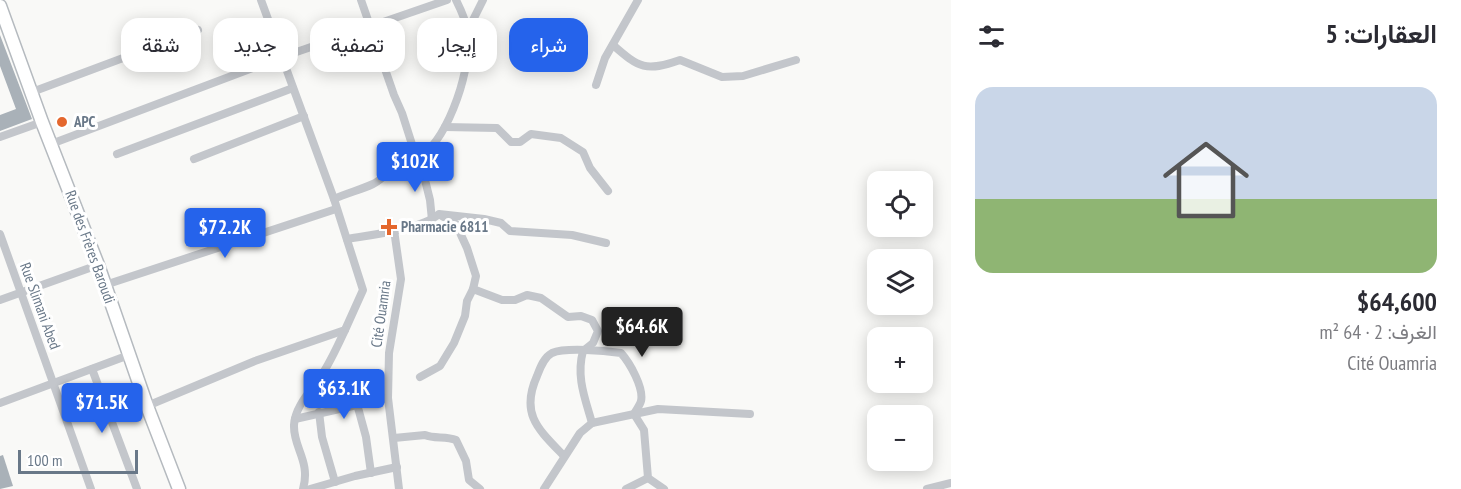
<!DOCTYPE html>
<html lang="ar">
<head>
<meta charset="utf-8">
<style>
	:root { --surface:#fff; --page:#f2f2f3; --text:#2b2b33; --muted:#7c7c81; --accent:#2563eb }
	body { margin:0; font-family:"PT Sans Narrow",Vazirmatn,sans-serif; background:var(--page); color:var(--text); direction:rtl; height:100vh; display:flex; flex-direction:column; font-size:22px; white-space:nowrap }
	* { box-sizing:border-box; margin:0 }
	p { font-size:20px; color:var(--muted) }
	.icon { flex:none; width:33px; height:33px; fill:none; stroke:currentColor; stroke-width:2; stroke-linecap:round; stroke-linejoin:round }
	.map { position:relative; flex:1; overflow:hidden; direction:ltr }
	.details { display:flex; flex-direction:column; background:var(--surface); width:510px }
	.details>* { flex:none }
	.guide { position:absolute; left:18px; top:18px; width:570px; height:54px; direction:rtl; display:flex; gap:12px }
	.fabs { position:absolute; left:867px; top:171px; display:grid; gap:12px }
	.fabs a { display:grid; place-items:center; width:66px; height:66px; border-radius:12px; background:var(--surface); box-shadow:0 3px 15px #0003; font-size:30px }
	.scale { position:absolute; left:18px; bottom:15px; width:120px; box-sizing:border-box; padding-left:6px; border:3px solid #697888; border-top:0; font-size:16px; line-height:21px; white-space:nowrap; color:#697888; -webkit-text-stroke:4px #fff; paint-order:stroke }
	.price { position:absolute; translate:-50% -51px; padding:0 14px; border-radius:6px; background:var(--accent); color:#fff; font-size:20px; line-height:39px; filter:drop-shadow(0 2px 3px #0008) }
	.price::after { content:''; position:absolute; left:50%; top:36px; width:18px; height:14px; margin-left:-9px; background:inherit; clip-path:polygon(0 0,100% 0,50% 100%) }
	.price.selected { background:#222; color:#fff }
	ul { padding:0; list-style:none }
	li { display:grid; align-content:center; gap:12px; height:318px; padding:0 24px }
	li span { display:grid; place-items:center; height:186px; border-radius:18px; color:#555 }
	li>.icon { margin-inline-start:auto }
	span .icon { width:108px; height:108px; fill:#fffc; stroke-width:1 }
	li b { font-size:26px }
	h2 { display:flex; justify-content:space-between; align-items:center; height:72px; padding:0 24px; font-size:26px }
	.tag { padding:0 21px; border-radius:18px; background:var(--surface); box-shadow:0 3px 15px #0003; font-size:21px; line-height:54px }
	.tag.selected { background:var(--accent); color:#fff }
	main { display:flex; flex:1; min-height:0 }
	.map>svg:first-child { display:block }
	.building { fill:#a9b1b8 }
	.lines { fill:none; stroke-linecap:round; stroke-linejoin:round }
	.secondary-casing { stroke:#b5babf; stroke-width:15 }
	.street { stroke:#c3c6cb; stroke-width:8 }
	.secondary { stroke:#fff; stroke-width:12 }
	.poi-dot { fill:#e4672d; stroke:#fff; stroke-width:2 }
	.labels { text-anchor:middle; stroke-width:6; stroke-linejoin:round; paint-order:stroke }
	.poi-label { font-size:15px; font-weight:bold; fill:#697888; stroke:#fff; text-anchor:start }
	.street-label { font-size:15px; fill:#697888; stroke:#fff }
</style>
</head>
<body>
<main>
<section class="details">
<h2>العقارات: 5<svg class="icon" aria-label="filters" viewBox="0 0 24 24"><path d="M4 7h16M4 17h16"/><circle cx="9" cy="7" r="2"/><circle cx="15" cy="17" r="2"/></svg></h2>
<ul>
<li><span style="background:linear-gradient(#c9d6e8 60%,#8fb573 0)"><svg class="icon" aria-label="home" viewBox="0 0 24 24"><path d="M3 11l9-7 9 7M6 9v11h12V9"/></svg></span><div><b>$64,600</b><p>الغرف: 2 · 64 m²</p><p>Cité Ouamria</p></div></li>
</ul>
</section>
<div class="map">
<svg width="951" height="489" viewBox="0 0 951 489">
	<rect width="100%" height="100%" fill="#f9f9f7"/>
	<g class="building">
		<path d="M0,35L32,119L0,131V115L16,109L0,66Z"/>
		<path d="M3,455L13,486L0,489V456Z"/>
	</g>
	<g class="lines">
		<defs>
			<path id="secondary" d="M0,6L42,122L98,265L147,406L179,489"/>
		</defs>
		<use href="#secondary" class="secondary-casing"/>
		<g class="street">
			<path d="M361,0L394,95L402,113L417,160L422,168L430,200L432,220"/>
			<path d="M468,30L483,0"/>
			<path d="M613,45C639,68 646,72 680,60L722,77L743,76L796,60"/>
			<path d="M596,85L605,58L638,0"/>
			<path d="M32,92L198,30"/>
			<path d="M445,127L497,128L511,142H520L531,134L561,138L583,152L590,168L608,191"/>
			<path d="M0,137L42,122"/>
			<path d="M51,144L282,57L447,0"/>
			<path d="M117,154L293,88"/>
			<path d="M194,159L304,116"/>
			<path d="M334,199C347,193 360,190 373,184C380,181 385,174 392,171C402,165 411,164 421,157C450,134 473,67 467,30C466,20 461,10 456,0"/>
			<path d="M394,230L401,279L389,353L388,398L399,489"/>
			<path d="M0,234L91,489"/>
			<path d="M347,239C371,235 422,229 439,214L484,219L501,223L510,231L572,235L606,243"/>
			<path d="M105,285L336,209"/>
			<path d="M473,289L502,300H515L527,295L541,298L568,317L581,316L592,320L598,331L593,343L583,351"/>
			<path d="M0,300L98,265"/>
			<path d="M583,351C576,377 585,398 592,423"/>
			<path d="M92,369L137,489"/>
			<path d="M420,377L440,366L454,343L465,316L467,301L473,289L476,276L467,248L456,224L442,216"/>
			<path d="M0,403L129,355"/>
			<path d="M357,404L366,437L371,473"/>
			<path d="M147,406L255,361L345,330L363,290L334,199L261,0"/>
			<path d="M319,412L322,437L335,482"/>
			<path d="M295,419L388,398"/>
			<path d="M394,438L425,435C434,439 446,436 456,440L466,461L469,480L480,489"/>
			<path d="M564,456C538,429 520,414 537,376C540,368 544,357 552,353C566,347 606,351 621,353C630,363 644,388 641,401C640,405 636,410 634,414L644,430L648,478L664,489"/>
			<path d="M303,489C311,461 293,448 294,425C295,406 311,391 321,376C331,361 338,345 345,330"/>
			<path d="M310,489L355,476L397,467"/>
			<path d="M544,489L580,433L592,423L658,409L750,414"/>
			<path d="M626,489L648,478"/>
			<path d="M927,489L951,483"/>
		</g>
		<use href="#secondary" class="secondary"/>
	</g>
	<g class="poi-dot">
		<circle cx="62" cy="122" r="6"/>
		<path d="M386 218h6v6h6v6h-6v6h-6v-6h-6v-6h6z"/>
	</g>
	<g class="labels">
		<g class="poi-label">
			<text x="74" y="127">APC</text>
			<text x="401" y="232">Pharmacie 6811</text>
		</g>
		<g class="street-label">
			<text transform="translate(90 247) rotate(70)" y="5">Rue des Frères Baroudi</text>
			<text transform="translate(40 306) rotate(70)" y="5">Rue Slimani Abed</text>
			<text transform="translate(381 314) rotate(-82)" y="5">Cité Ouamria</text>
		</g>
	</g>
</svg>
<div class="fabs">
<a><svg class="icon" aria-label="locate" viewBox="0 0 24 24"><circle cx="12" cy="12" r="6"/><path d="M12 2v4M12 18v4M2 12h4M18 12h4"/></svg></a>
<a><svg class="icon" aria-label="layers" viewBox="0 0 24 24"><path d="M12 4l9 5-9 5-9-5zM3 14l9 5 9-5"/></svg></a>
<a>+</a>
<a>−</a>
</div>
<div class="scale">100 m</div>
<b class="price" style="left:415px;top:193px">$102K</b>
<b class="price" style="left:225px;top:259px">$72.2K</b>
<b class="price selected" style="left:642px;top:358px">$64.6K</b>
<b class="price" style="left:344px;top:420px">$63.1K</b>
<b class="price" style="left:102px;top:434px">$71.5K</b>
<div class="guide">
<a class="tag selected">شراء</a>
<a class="tag">إيجار</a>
<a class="tag">تصفية</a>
<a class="tag">جديد</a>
<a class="tag">شقة</a>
</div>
</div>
</main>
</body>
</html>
